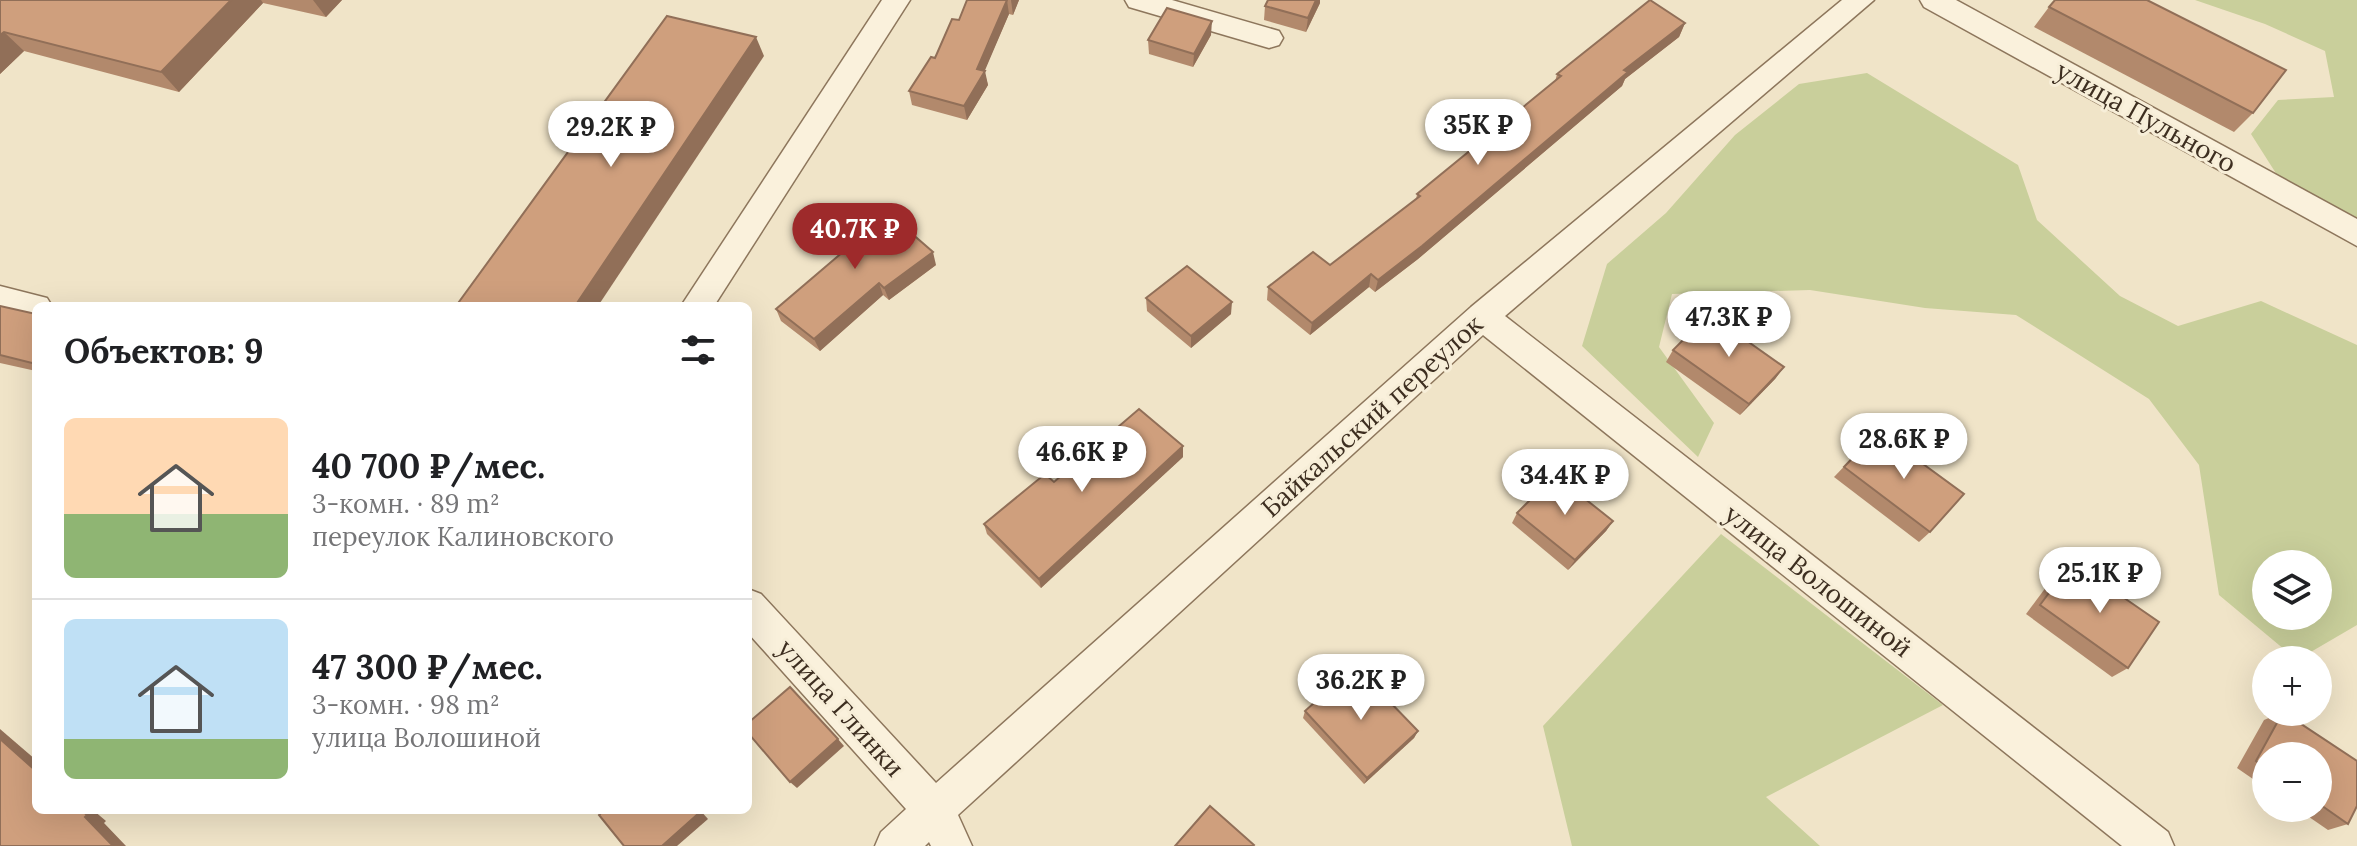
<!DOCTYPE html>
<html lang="ru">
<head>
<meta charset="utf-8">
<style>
	:root { --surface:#fff; --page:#f2f2f2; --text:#202124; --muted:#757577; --line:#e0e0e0; --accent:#9e2a2b }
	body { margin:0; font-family:Lora,serif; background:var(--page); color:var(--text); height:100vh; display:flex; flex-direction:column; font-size:30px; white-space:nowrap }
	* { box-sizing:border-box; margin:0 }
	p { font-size:26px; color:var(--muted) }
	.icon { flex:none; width:44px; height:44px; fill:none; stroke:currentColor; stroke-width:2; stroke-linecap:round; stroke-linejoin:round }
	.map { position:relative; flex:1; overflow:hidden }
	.side { position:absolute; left:32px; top:302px; width:720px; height:512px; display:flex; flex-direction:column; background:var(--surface); border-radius:12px; box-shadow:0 8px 32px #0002 }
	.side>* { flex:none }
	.fabs { position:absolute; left:2252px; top:550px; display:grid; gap:16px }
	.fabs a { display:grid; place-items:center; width:80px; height:80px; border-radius:50%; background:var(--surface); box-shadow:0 8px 32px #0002; font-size:40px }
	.price { position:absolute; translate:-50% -68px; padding:0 18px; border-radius:28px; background:#fff; color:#222; font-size:26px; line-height:52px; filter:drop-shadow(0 2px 4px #0008) }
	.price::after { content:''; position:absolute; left:50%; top:48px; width:24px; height:18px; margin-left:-12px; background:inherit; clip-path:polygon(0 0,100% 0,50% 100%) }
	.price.current { background:var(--accent); color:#fff }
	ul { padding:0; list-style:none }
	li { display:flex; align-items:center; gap:24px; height:200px; padding:0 32px }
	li+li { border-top:2px solid var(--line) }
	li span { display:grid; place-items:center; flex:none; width:224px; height:160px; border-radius:12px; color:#555 }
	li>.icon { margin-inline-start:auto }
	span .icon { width:96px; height:96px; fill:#fffc; stroke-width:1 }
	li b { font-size:34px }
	h2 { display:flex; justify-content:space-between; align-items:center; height:96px; padding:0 32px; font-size:34px }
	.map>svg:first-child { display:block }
	.green { fill:#c9cf9b; fill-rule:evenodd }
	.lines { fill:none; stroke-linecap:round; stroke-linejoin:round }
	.minor-casing { stroke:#8d765c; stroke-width:3 }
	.minor { fill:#faf1dc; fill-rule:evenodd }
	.wall { fill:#b2896c }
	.shaded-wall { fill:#916f58 }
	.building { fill:#cf9f7d; stroke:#916f58; stroke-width:2 }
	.labels { text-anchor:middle; stroke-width:6; stroke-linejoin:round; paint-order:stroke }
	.street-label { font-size:26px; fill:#3d2e20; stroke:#f7eed8 }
</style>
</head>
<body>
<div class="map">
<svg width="2357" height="846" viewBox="0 0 2357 846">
	<rect width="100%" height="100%" fill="#f0e4c8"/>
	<g class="green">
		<path d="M2195,0H2357V223L2284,186L2251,134L2278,100L2334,97L2325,51L2265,24Z"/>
		<path d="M1867,73L2018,165L2037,220L2120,296L2178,326L2261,301L2357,345V625L2297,660L2219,595L2199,465L2149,399L2016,315L1925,308L1810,290L1672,294L1659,347L1714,423L1698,457L1582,346L1607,264L1666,213L1735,135L1799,84ZM2266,564H2318V616H2266Z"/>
		<path d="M1721,534L1943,705L1766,797L1820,846H1572L1543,726Z"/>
	</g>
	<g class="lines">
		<defs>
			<g id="minor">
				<path d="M882,0H910L714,306H681Z"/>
				<path d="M1125,0H1172L1279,31L1283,38L1279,45L1269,48L1129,7Z"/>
				<path d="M1842,0H1874L1505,316L2168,832L2174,846H2122L1483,335L958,815L972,846H931L929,842L925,846H875L881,832L906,809L748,633V589L761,594L936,783L1471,307Z"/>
				<path d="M1920,0H1956L2357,219V246L1924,7Z"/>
				<path d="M0,286L47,298L52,306H36V320L0,312Z"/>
			</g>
		</defs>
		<use href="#minor" class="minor-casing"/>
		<use href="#minor" class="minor"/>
	</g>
	<g class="wall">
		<path d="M0,0H342L326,17L263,3L179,92L24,51L0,74Z"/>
		<path d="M967,0H1019L1013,15L1009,14L984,71L988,85L967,120L912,105L909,91L935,58L959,20Z"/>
		<path d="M1320,3L1306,32L1264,20L1265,6Z"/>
		<path d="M2049,7L2253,113L2234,132L2034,27Z"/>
		<path d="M1685,23L1679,37L1625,79L1622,86L1418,259L1375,292L1369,287L1310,335L1267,300L1268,287L1330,265L1416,200L1417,194L1555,82L1557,74Z"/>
		<path d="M1211,35L1193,67L1149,54L1148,40Z"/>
		<path d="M832,240L936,265L889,300L883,295L820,351L781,321L776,309L839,255L837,252Z"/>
		<path d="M1146,298L1231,314L1191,348L1147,311Z"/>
		<path d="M0,306L36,314V371L0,363Z"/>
		<path d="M1673,350L1784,367L1775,379L1740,415L1666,362Z"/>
		<path d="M1878,431L1930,532L1919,542L1834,477Z"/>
		<path d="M1183,457L1041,588L987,534L984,524L1054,482Z"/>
		<path d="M1517,513L1613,521L1606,531L1568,570L1512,523Z"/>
		<path d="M2072,562L2128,668L2112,677L2026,614L2058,571Z"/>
		<path d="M1305,711L1418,731L1414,738L1364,784L1303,718Z"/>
		<path d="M2283,712L2357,761V806L2348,824L2328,830L2296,808H2318V756H2266V788L2237,768L2264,720Z"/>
	</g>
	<g class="shaded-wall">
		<path d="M231,0H261L263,3L179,92L161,72Z"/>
		<path d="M313,0H342L326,17Z"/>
		<path d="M1007,0L1009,14L983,75L985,71L988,85L967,120L964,106L977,69Z"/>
		<path d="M1011,0H1019L1013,15Z"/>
		<path d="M1316,0H1320V3L1306,32L1308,18Z"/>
		<path d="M1212,21L1211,35L1193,67L1194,54Z"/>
		<path d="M1685,23L1679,37L1625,79L1622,86L1418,259L1375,292L1378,280L1624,70Z"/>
		<path d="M4,32L24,51L0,74V35Z"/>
		<path d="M756,37L764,56L598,306H575Z"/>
		<path d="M933,252L936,265L889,300L884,288Z"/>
		<path d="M1371,274L1369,287L1310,335L1312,323Z"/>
		<path d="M879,283L883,295L820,351L814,339Z"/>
		<path d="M1232,302L1231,314L1191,348V336Z"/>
		<path d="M1784,367L1775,379L1740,415L1749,404Z"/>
		<path d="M1183,446V457L1041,588L1039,579Z"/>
		<path d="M1613,521L1606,531L1568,570L1575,560Z"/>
		<path d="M0,729L36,760V771L0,739Z"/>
		<path d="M1418,731L1414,738L1364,784L1367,778Z"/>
		<path d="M838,739L844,746L797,788L790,782Z"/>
		<path d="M81,810H93L106,821L104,823L126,846H113L85,817Z"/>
		<path d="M697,810H700L708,819L677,846H662Z"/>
	</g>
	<g class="building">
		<path d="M0,0H231L161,72L4,32L0,35Z"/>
		<path d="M967,0H1007L977,69L985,71L964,106L909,91L931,57L935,58L952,19L959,20Z"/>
		<path d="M1268,0H1316L1308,18L1265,6Z"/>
		<path d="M1650,0L1685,23L1624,70L1628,72L1422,246L1378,280L1371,274L1312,323L1268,287L1313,252L1330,265L1420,196L1417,194L1561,76L1557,74Z"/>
		<path d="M2055,0H2147L2286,70L2253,113L2049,7Z"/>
		<path d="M1167,8L1212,21L1194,54L1148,40Z"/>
		<path d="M667,16L756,37L575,306H456Z"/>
		<path d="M880,206L933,252L884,288L879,283L814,339L776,309L844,251L832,240Z"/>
		<path d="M1187,266L1232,302L1191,336L1146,298Z"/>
		<path d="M0,306L36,314V364L0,355Z"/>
		<path d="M1709,314L1784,367L1749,404L1673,350Z"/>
		<path d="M1139,409L1183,446L1039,579L984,524L1045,474L1054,482Z"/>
		<path d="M1878,431L1964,494L1930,532L1844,467Z"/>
		<path d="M1555,475L1613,521L1575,560L1517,513Z"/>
		<path d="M2072,562L2159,622L2128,668L2040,605Z"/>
		<path d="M1355,666L1418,731L1367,778L1305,711Z"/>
		<path d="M790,687L838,739L790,782L748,733V723Z"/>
		<path d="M2283,712L2357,761V806L2348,824L2318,803V756H2266V768L2256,761Z"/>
		<path d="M0,739L36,771V810H81L87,815L85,817L113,846H0Z"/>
		<path d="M1210,806L1254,845L1253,846H1175Z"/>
		<path d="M604,810H697L699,813L662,846H624L599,815Z"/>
	</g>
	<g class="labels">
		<g class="street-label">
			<text transform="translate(2146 117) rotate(29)" y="9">улица Пульного</text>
			<text transform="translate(1372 416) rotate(-42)" y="9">Байкальский переулок</text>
			<text transform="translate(1818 581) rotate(38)" y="9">улица Волошиной</text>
			<text transform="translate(841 708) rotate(48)" y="9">улица Глинки</text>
		</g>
	</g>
</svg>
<div class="fabs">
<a><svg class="icon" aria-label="layers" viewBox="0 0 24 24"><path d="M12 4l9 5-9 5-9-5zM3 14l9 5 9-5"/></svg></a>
<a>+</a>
<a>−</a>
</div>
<b class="price" style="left:1478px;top:167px">35K ₽</b>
<b class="price" style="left:611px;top:169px">29.2K ₽</b>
<b class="price current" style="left:855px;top:271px">40.7K ₽</b>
<b class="price" style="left:1729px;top:359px">47.3K ₽</b>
<b class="price" style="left:1904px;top:481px">28.6K ₽</b>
<b class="price" style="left:1082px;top:494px">46.6K ₽</b>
<b class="price" style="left:1565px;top:517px">34.4K ₽</b>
<b class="price" style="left:2100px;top:615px">25.1K ₽</b>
<b class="price" style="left:1361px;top:722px">36.2K ₽</b>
<section class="side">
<h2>Объектов: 9<svg class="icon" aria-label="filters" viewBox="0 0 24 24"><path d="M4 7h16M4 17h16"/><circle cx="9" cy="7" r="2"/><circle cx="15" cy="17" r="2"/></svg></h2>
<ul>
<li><span style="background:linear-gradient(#ffd9b3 60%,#8fb573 0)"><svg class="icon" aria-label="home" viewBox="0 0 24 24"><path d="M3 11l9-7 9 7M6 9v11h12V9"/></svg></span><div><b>40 700 ₽/мес.</b><p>3-комн. · 89 m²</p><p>переулок Калиновского</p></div></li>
<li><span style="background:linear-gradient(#bfe0f5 75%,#8fb573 0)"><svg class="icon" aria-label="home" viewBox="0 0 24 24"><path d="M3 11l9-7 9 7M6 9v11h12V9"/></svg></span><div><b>47 300 ₽/мес.</b><p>3-комн. · 98 m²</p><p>улица Волошиной</p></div></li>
</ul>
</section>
</div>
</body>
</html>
